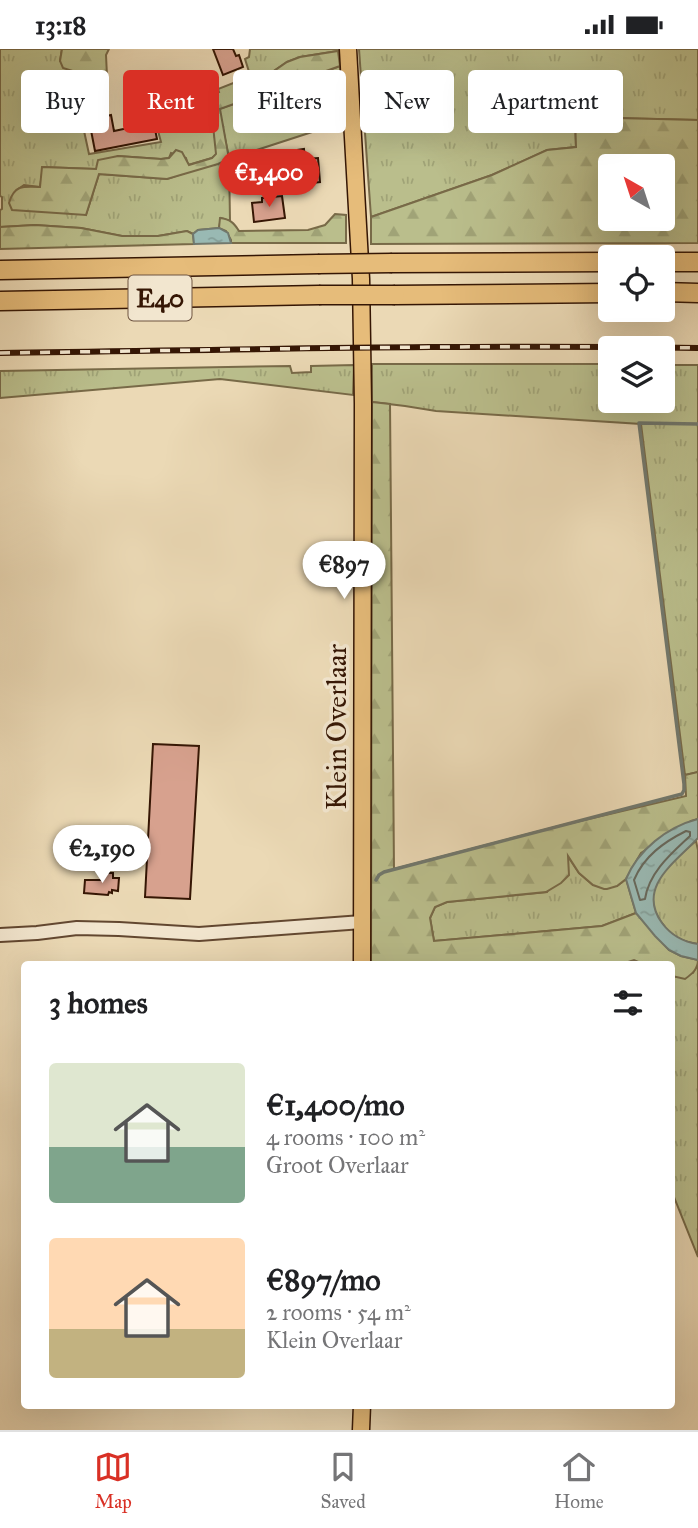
<!DOCTYPE html>
<html lang="en">
<head>
<meta charset="utf-8">
<style>
	:root { --surface:#fff; --page:#f6f6f6; --text:#202124; --muted:#757577; --line:#e0e0e0; --accent:#d93025 }
	body { margin:0; font-family:"IM FELL Great Primer",serif; background:var(--page); color:var(--text); height:100vh; display:flex; flex-direction:column; font-size:26px; white-space:nowrap }
	* { box-sizing:border-box; margin:0 }
	p { font-size:23px; color:var(--muted) }
	.icon { flex:none; width:38px; height:38px; fill:none; stroke:currentColor; stroke-width:2; stroke-linecap:round; stroke-linejoin:round }
	.map { position:relative; flex:1; overflow:hidden }
	.panel { position:absolute; left:21px; top:912px; width:654px; height:448px; display:flex; flex-direction:column; background:var(--surface); border-radius:7px; box-shadow:0 7px 28px #0002 }
	.panel>* { flex:none }
	.guide { position:absolute; left:21px; top:21px; width:656px; height:63px; display:flex; gap:14px }
	.needle { width:46px; rotate:321deg }
	.buttons { position:absolute; left:598px; top:105px; display:grid; gap:14px }
	.buttons a { display:grid; place-items:center; width:77px; height:77px; border-radius:7px; background:var(--surface); box-shadow:0 7px 28px #0002; font-size:35px }
	.price { position:absolute; translate:-50% -60px; padding:0 16px; border-radius:24px; background:#fff; color:#222; font-size:23px; line-height:46px; filter:drop-shadow(0 2px 4px #0008) }
	.price::after { content:''; position:absolute; left:50%; top:42px; width:21px; height:16px; margin-left:-10px; background:inherit; clip-path:polygon(0 0,100% 0,50% 100%) }
	.price.active { background:var(--accent); color:#fff }
	ul { padding:0; list-style:none }
	li { display:flex; align-items:center; gap:21px; height:175px; padding:0 28px }
	li span { display:grid; place-items:center; flex:none; width:196px; height:140px; border-radius:7px; color:#555 }
	li>.icon { margin-inline-start:auto }
	span .icon { width:84px; height:84px; fill:#fffc; stroke-width:1 }
	li b { font-size:30px }
	h2 { display:flex; justify-content:space-between; align-items:center; height:84px; padding:0 28px; font-size:30px }
	.pill { padding:0 24px; border-radius:7px; background:var(--surface); box-shadow:0 7px 28px #0002; font-size:24px; line-height:63px }
	.pill.active { background:var(--accent); color:#fff }
	.status { display:flex; justify-content:space-between; align-items:center; height:49px; padding:0 35px; background:var(--surface); direction:ltr }
	.status svg { height:19px; fill:currentColor }
	.tab-bar { display:flex; justify-content:space-around; align-items:center; height:98px; border-top:2px solid var(--line); background:var(--surface); font-size:19px; color:var(--muted) }
	.tab-bar a { display:grid; justify-items:center; gap:4px }
	.tab-bar .active { color:var(--accent) }
	.map>svg:first-child { display:block }
	.grass { fill:url(#grass-tufts); stroke:#786a48; stroke-width:2 }
	.forest { fill:url(#forest-firs); stroke:#786a48; stroke-width:2; fill-rule:evenodd }
	.water { fill:url(#water-ripples); stroke:#71786d; stroke-width:2 }
	.lines { fill:none; stroke-linecap:round; stroke-linejoin:round }
	.shore { stroke:#67685c; stroke-width:2 }
	.stream { stroke:#71786d; stroke-width:3.5 }
	.building { fill:#d7a18e; stroke:#351604; stroke-width:2 }
	.minor-casing { stroke:#624730; stroke-width:16 }
	.major-casing { stroke:#351604; stroke-width:19 }
	.highway-casing { stroke:#351604; stroke-width:21 }
	.minor { stroke:#f2e6cf; stroke-width:12 }
	.major { stroke:#e6bc7a; stroke-width:16 }
	.highway { stroke:#e6bc7a; stroke-width:18 }
	.rail-casing { stroke:#351604; stroke-width:6 }
	.rail { stroke:#f2e6cf; stroke-width:3.5; stroke-dasharray:10; stroke-linecap:butt }
	.highway-bridge-casing { stroke:#351604; stroke-width:21; stroke-linecap:butt }
	.highway-bridge { stroke:#e6bc7a; stroke-width:18 }
	.labels { text-anchor:middle; stroke-width:7; stroke-linejoin:round; paint-order:stroke }
	.shield { fill:#f2e6cf; stroke:#6e5441; stroke-width:2 }
	.shield-label { font-size:26px; font-weight:bold; fill:#351604 }
	.street-label { font-size:28px; fill:#351604; stroke:#f2e6cf }
</style>
</head>
<body>
<div class="status"><b>13:18</b><svg viewBox="0 0 49 12"><path d="M0 12V9h3v3zM5 12V6h3v6zM10 12V3h3v9zM15 12V0h3v12zM26 1h20v11H26zM47 4h2v5h-2z"/></svg></div>
<div class="map">
<svg width="698" height="1381" viewBox="0 0 698 1381">
	<defs>
		<pattern id="grass-tufts" width="24" height="20" patternUnits="userSpaceOnUse" patternTransform="scale(1.75)"><rect width="24" height="20" fill="#babe8c"/><path d="M3 7l-1-3M5 7V3M7 7l1-3M15 17l-1-3M17 17v-4M19 17l1-3" fill="none" stroke="#a0a377"/></pattern>
		<pattern id="forest-firs" width="22" height="20" patternUnits="userSpaceOnUse" patternTransform="scale(1.75)"><rect width="22" height="20" fill="#babe8c"/><path d="M5 1l3.5 6h-7zM16 11l3.5 6h-7z" fill="#a0a377"/></pattern>
		<pattern id="water-ripples" width="26" height="14" patternUnits="userSpaceOnUse" patternTransform="scale(1.75)"><rect width="26" height="14" fill="#99b9b3"/><path d="M2 4q2-2 4 0t4 0M15 11q2-2 4 0t4 0" fill="none" stroke="#849e98"/></pattern>
	</defs>
	<rect width="100%" height="100%" fill="#ebd9b5"/>
	<filter id="stains"><feTurbulence type="fractalNoise" baseFrequency=".00286" numOctaves="4"/><feColorMatrix values="0 0 0 0 .2 0 0 0 0 .09 0 0 0 0 .02 0 0 0 .5 -.17"/></filter>
	<radialGradient id="worn" r=".72"><stop offset=".6" stop-color="#630" stop-opacity="0"/><stop offset="1" stop-color="#630" stop-opacity=".3"/></radialGradient>
	<g class="grass">
		<path d="M0,0H62L60,12L71,22L84,27L83,33L87,39L98,42L92,52L94,65L81,68L89,105L161,93L145,34L157,33L171,73L175,75L212,67L217,105L212,109L188,116L186,109L171,104L169,109L161,110L118,107L96,120L43,118L40,138L24,136L17,141L86,166L99,125L167,130L229,109L219,60L340,17L343,73L229,110L230,172L221,169L219,179L198,181L193,185L187,182L158,187H122L81,179L35,176L0,178V161L2,160V148L0,147Z"/>
		<path d="M250,0H338V2L300,8L287,13L268,26L251,29L245,10L249,8Z"/>
		<path d="M359,0H698V71L575,68L576,98L547,101L492,126L371,168Z"/>
		<path d="M372,315H611V352H663V316H698V723L685,726L641,375L436,362L405,357L372,353Z"/>
		<path d="M354,316L353,346L220,330L0,349V322L290,317L292,324L311,323V317Z"/>
		<path d="M696,792L698,801V895C685,893 673,888 665,878C659,871 654,862 652,853C649,832 681,804 696,792Z"/>
		<path d="M567,806L579,824L593,836L617,837L626,830L636,864L602,877L434,892L430,869L435,858L447,853L547,843Z"/>
		<path d="M698,915V1208L672,1143V927L677,928L693,924Z"/>
	</g>
	<g class="forest">
		<path d="M62,0H109L106,6L107,27L98,42L87,39L83,36L84,27L82,25L63,19L60,12Z"/>
		<path d="M338,2L340,17L220,60L229,110L218,115L167,130L99,125L86,166L12,161L9,154C14,136 23,137 40,138L42,118L96,120L98,111L118,107L161,110L169,109L176,101L182,103L189,116L212,109L216,105L212,67L175,75L171,73L169,64L155,30L181,22L185,24L190,52L219,43L218,40L241,31L268,26L287,13L300,8Z"/>
		<path d="M575,68L698,71V194L371,195V168L492,126L547,101L576,98ZM611,117H663V170H611Z"/>
		<path d="M335,165L346,166V194H231V191L226,182L219,179L220,169C230,170 234,174 239,182L308,181L325,176Z"/>
		<path d="M35,176L81,179L122,187H158L187,182L193,185L194,195L0,200V178Z"/>
		<path d="M372,353L390,355L394,820L559,777L686,747L685,726L698,723V770L691,772L641,804L626,830L617,837L607,840H604L593,836L579,824L568,807L569,826L561,834L546,843L447,853L435,858L430,869L434,892L602,877L636,864L669,901L681,907L698,911C698,920 692,925 685,930L672,927V915H643L634,911L622,915H371Z"/>
	</g>
	<g class="water">
		<path d="M219,179L228,184L231,194L194,195L193,185L198,181Z"/>
		<path d="M698,770V789C676,813 636,838 662,874C671,886 683,893 698,895V911L681,907L669,901L655,887L636,864L626,830C638,801 667,778 698,770Z"/>
	</g>
	<g class="lines">
		<path class="shore" d="M686,782L690,783V787C672,804 649,823 645,850L640,851L634,831C644,807 664,793 686,782Z"/>
		<path class="stream" d="M376,831L379,826L384,823L682,745L684,741V735L639,374L698,375"/>
	</g>
	<g class="building">
		<path d="M213,0H233L236,7L239,6L243,18L223,26Z"/>
		<path d="M150,56L157,90L95,102L89,71L111,66L114,82L133,78L130,60Z"/>
		<path d="M304,100L305,110L318,109L320,133L293,136L290,102Z"/>
		<path d="M282,147L285,169L254,173L252,154L262,153V149Z"/>
		<path d="M153,695L199,697L190,850L145,848Z"/>
		<path d="M102,824H113V829H119L118,842L112,841V844L109,843L108,846L84,844L85,831H102Z"/>
	</g>
	<g class="lines">
		<defs>
			<path id="minor" d="M0,886L37,884L77,879L119,880L199,885L362,873"/>
			<g id="major">
				<path d="M348,0L361,230L363,355L362,915"/>
				<path d="M361,1381L362,1356"/>
			</g>
			<g id="highway">
				<path d="M663,213H698"/>
				<path d="M392,214L611,213"/>
				<path d="M0,221L318,215"/>
				<path d="M663,243L698,244"/>
				<path d="M395,246L611,244"/>
				<path d="M0,252L319,246"/>
			</g>
		</defs>
		<use href="#minor" class="minor-casing"/>
		<use href="#major" class="major-casing"/>
		<use href="#highway" class="highway-casing"/>
		<use href="#minor" class="minor"/>
		<use href="#major" class="major"/>
		<use href="#highway" class="highway"/>
		<defs>
			<path id="rail" d="M0,304C233,301 465,295 698,299"/>
		</defs>
		<use href="#rail" class="rail-casing"/>
		<use href="#rail" class="rail"/>
		<defs>
			<g id="highway-bridge">
				<path d="M318,215L392,214"/>
				<path d="M319,246H395"/>
			</g>
		</defs>
		<use href="#highway-bridge" class="highway-bridge-casing"/>
		<use href="#highway-bridge" class="highway-bridge"/>
	</g>
	<g class="labels">
		<rect class="shield" x="128.5" y="226.5" width="63" height="45" rx="5"/>
		<g class="shield-label">
			<text x="160" y="258">E40</text>
		</g>
		<g class="street-label">
			<text transform="translate(336 678) rotate(-90)" y="10">Klein Overlaar</text>
		</g>
	</g>
	<rect width="100%" height="100%" filter="url(#stains)"/>
	<rect width="100%" height="100%" fill="url(#worn)"/>
</svg>
<div class="buttons">
<a><svg class="needle" viewBox="-14 -14 28 28"><path d="M0-13l5 13h-10z" fill="#e53935"/><path d="M0 13l5-13h-10z" fill="#757577"/></svg></a>
<a><svg class="icon" aria-label="locate" viewBox="0 0 24 24"><circle cx="12" cy="12" r="6"/><path d="M12 2v4M12 18v4M2 12h4M18 12h4"/></svg></a>
<a><svg class="icon" aria-label="layers" viewBox="0 0 24 24"><path d="M12 4l9 5-9 5-9-5zM3 14l9 5 9-5"/></svg></a>
</div>
<b class="price active" style="left:269px;top:160px">€1,400</b>
<b class="price" style="left:344px;top:552px">€897</b>
<b class="price" style="left:102px;top:836px">€2,190</b>
<div class="guide">
<a class="pill">Buy</a>
<a class="pill active">Rent</a>
<a class="pill">Filters</a>
<a class="pill">New</a>
<a class="pill">Apartment</a>
</div>
<section class="panel">
<h2>3 homes<svg class="icon" aria-label="filters" viewBox="0 0 24 24"><path d="M4 7h16M4 17h16"/><circle cx="9" cy="7" r="2"/><circle cx="15" cy="17" r="2"/></svg></h2>
<ul>
<li><span style="background:linear-gradient(#dfe7d0 60%,#7fa58c 0)"><svg class="icon" aria-label="home" viewBox="0 0 24 24"><path d="M3 11l9-7 9 7M6 9v11h12V9"/></svg></span><div><b>€1,400/mo</b><p>4 rooms · 100 m²</p><p>Groot Overlaar</p></div></li>
<li><span style="background:linear-gradient(#ffd9b3 65%,#c2b280 0)"><svg class="icon" aria-label="home" viewBox="0 0 24 24"><path d="M3 11l9-7 9 7M6 9v11h12V9"/></svg></span><div><b>€897/mo</b><p>2 rooms · 54 m²</p><p>Klein Overlaar</p></div></li>
</ul>
</section>
</div>
<nav class="tab-bar">
<a class="active"><svg class="icon" aria-label="map" viewBox="0 0 24 24"><path d="M3 6l6-2 6 2 6-2v14l-6 2-6-2-6 2zM9 4v14M15 6v14"/></svg>Map</a>
<a><svg class="icon" aria-label="saved" viewBox="0 0 24 24"><path d="M7 4h10v16l-5-4-5 4z"/></svg>Saved</a>
<a><svg class="icon" aria-label="home" viewBox="0 0 24 24"><path d="M3 11l9-7 9 7M6 9v11h12V9"/></svg>Home</a>
</nav>
</body>
</html>
